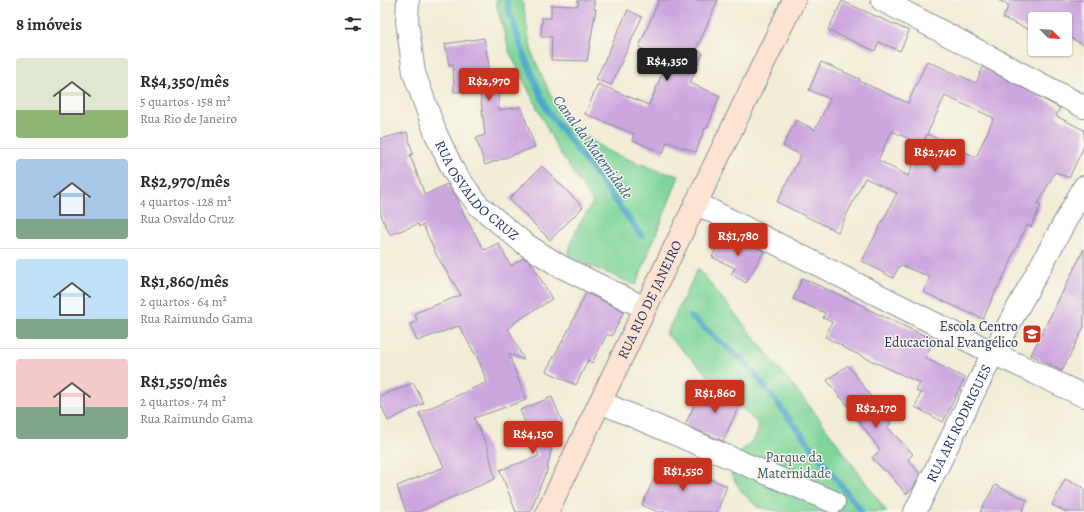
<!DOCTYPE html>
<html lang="pt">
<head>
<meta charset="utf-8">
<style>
	:root { --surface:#fff; --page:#f2f2f3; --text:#2b2b33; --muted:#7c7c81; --line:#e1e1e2; --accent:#c8321e }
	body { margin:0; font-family:Alegreya,serif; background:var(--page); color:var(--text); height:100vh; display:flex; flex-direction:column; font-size:15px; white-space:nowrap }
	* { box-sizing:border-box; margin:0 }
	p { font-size:13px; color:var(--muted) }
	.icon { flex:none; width:22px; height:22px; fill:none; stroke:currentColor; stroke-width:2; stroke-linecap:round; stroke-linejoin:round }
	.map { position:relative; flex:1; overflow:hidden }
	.side { display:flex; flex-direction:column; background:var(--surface); width:380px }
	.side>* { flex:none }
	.needle { width:26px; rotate:114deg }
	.controls { position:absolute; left:648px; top:12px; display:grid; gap:8px }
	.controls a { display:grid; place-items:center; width:44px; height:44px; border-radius:4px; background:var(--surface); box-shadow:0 1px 3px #0004; font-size:20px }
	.price { position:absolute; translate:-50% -34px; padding:0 9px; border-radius:4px; background:var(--accent); color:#fff; font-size:13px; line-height:26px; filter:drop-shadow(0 1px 2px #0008) }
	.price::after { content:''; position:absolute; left:50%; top:24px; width:12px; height:9px; margin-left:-6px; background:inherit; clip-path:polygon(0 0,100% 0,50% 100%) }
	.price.selected { background:#222; color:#fff }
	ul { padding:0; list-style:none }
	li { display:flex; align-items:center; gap:12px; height:100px; padding:0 16px }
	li+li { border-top:1px solid var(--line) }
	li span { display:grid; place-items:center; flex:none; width:112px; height:80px; border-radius:4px; color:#555 }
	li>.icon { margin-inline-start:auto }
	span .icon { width:48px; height:48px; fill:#fffc; stroke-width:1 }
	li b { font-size:17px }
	h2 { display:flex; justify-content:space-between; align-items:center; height:48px; padding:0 16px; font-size:17px }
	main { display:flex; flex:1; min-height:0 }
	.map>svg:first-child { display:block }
	.green { fill:#80d69a; stroke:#4e827c }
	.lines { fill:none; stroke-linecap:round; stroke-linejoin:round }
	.stream { stroke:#4da7ca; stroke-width:6 }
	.building { fill:#cca6de; fill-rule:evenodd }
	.minor-casing { stroke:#868e9a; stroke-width:24 }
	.secondary-casing { stroke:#868e9a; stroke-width:24 }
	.minor { stroke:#fff; stroke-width:22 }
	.secondary { stroke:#fde3d1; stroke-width:22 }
	.labels { text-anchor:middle; stroke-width:3; stroke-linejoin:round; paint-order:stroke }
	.street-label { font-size:14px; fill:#1b2f5e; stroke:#fbf7ec }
	.poi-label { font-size:14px; fill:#1b2f5e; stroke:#fbf7ec; text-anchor:end }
	.park-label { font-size:14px; fill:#34596d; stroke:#fbf7ec }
	.water-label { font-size:15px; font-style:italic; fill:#2c5984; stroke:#fbf7ec }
</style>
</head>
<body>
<main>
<section class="side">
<h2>8 imóveis<svg class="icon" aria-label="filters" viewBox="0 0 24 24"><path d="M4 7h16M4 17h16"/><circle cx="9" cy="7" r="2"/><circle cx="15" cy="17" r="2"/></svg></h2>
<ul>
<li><span style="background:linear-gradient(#dfe7d0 65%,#8fb573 0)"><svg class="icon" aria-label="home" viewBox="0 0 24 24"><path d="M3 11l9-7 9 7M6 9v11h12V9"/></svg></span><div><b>R$4,350/mês</b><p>5 quartos · 158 m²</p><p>Rua Rio de Janeiro</p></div></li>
<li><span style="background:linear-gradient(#a9c7e8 75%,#7fa58c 0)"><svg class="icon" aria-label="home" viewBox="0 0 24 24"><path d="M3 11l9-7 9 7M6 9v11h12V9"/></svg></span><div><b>R$2,970/mês</b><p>4 quartos · 128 m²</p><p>Rua Osvaldo Cruz</p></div></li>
<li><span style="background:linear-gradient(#bfe0f5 75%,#7fa58c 0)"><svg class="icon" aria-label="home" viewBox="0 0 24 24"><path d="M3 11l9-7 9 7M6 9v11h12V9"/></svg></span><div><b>R$1,860/mês</b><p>2 quartos · 64 m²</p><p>Rua Raimundo Gama</p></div></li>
<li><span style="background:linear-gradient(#f6c9c9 60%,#7fa58c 0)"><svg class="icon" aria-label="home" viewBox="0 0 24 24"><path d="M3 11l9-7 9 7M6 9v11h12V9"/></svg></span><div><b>R$1,550/mês</b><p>2 quartos · 74 m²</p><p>Rua Raimundo Gama</p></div></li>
</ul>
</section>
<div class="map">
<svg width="704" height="512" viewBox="0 0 704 512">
	<rect width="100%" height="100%" fill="#fbf7ec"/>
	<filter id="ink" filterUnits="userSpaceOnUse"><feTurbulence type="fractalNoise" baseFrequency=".025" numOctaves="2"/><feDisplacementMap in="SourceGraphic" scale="8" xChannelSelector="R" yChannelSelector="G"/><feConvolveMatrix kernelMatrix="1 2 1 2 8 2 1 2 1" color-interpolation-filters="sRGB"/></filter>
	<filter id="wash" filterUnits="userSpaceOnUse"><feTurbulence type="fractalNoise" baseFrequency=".012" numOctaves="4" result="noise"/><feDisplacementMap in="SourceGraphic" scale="16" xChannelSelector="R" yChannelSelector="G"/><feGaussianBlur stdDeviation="0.9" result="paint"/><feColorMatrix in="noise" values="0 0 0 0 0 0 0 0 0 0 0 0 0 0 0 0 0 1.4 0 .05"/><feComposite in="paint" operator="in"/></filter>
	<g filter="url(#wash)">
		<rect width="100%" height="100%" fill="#f1ecd5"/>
		<g class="green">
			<path d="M116,0H142L152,53L172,98L187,123L196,131H199L227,151L279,171L299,176L256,285L189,257C190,234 202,221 213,202L201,185L177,148L130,53L118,11Z"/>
			<path d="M318,268L435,413L507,512H404L377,507L362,492L351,475L356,456L374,439L378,431V424L286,334Z"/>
		</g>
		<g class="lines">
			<g class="stream">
				<path d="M127,0L128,8L145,57L167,110L262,236"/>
				<path d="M311,317L365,362L482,512"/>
			</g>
		</g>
		<g id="blocks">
			<g class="building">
				<path d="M198,0H214V9H216L207,61L171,60L172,37H161L162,18H171V5L198,6Z"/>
				<path d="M279,0H338L316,50L323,53L310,83L340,96L327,128H325L316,152L287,142L283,153L252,140L254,134L205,114L218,84L269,105L288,60L259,47Z"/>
				<path d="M618,0H704V45L685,35V19H655V32L623,18L629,5Z"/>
				<path d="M462,1L529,31L520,51L499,42L495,51L448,30Z"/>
				<path d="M248,10L262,17L231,85L216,79Z"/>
				<path d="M104,38L110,71L118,70L119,110L141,107L155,147L105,165L96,138L105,135L100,91L74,92L73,64L69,65L65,44Z"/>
				<path d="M547,61L596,83L603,67L680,108L676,116L704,130V146L689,178L675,172L658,204L661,205L651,227L647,225L631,259L632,260L618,288H617L603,319L543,292L550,277L520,265L513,278L482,261L517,193L485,178L458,232L397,202L421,155L403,146L416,120L435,130L450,99L429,90L441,62L480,79L479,81L528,103ZM565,96L614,118L596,157L547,134L528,176L498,160L512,131L542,145Z"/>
				<path d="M27,132L33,154L30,155L45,195L67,184L77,198L82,211L104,250L105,249V250L118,243L131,266L143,258L149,261L155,269L172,299L134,323V324L128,328L144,360L129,354L146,400L94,418L108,448L115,479L38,512H26L17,486L64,467L39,413L107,382L99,361L79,326L37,341L30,324L37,321L35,313L81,295L57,256L43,225L39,227L38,224L10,235L0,213V139Z"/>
				<path d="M162,166L203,207L170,240L129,199Z"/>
				<path d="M342,236L367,247L369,244L384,251L366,283L351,274L355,268L332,257Z"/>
				<path d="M704,249V327L682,371L651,355Z"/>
				<path d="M422,278L486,307L485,308L554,340L545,358L585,378L563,422L535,407L541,393L536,391L540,383L462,347L463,346L445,337L452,322L443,318L445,313L413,299Z"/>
				<path d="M206,293L244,311L232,336L227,334L212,363L208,360L196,385L166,371L189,329Z"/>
				<path d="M468,365L511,424L507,427L533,454L528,459L540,474L533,488L526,494L506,470L505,471L492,458L500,450L461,397H460L447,380Z"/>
				<path d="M33,383L44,403L8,421L0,402V396Z"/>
				<path d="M346,388L363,397L343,441L305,425L319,395L337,403Z"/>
				<path d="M172,397L183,424L176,426L166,475L165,474L150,512H136L120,470L159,456L140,410Z"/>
				<path d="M281,463L311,476L312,471L347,486L337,512H278L262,505Z"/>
				<path d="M685,479L704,488V512H686L672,505Z"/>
				<path d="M615,485L647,500L642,512H600Z"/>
			</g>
		</g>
	</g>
	<g filter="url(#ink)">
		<use href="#blocks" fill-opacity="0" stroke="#868e9a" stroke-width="1"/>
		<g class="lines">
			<defs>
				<g id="minor">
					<path id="s1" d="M28,0L27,21L34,73L56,134L74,172L98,205L145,244L180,266L265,308"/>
					<path d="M502,0L704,107"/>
					<path d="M316,203L613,353L704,396"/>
					<path d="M220,402L454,502"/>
					<path id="s2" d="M535,512L613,353L704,187"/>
				</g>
				<g id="secondary">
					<path id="s3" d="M167,512L414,0"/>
				</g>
			</defs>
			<use href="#minor" class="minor-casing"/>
			<use href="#secondary" class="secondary-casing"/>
			<use href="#minor" class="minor"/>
			<use href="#secondary" class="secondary"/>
		</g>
	</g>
	<defs>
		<symbol id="school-square" viewBox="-11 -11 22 22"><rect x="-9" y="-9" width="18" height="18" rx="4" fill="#c8321e" stroke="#fbf7ec"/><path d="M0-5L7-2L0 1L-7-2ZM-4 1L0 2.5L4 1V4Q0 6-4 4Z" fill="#fff"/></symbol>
	</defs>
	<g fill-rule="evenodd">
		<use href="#school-square" x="641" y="323" width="22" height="22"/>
	</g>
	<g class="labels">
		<g class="street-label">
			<text dy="5" stroke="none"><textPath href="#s1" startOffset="209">RUA OSVALDO CRUZ</textPath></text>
			<text dy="5" stroke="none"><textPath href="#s3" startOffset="236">RUA RIO DE JANEIRO</textPath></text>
			<text dy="5" stroke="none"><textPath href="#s2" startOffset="99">RUA ARI RODRIGUES</textPath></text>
		</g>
		<g class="poi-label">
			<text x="638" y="331">Escola Centro<tspan x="638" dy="16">Educacional Evangélico</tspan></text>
		</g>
		<g class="park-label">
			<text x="414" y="462">Parque da<tspan x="414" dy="16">Maternidade</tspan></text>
		</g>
		<g class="water-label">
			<text transform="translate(213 147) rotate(54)" y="5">Canal da Maternidade</text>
		</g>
	</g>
</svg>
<div class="controls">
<a><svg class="needle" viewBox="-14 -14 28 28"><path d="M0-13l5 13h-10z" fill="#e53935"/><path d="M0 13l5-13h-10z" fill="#7c7c81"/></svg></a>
</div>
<b class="price selected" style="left:287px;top:82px">R$4,350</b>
<b class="price" style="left:109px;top:102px">R$2,970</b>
<b class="price" style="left:555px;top:173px">R$2,740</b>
<b class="price" style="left:358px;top:257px">R$1,780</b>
<b class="price" style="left:335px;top:414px">R$1,860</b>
<b class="price" style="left:496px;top:429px">R$2,170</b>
<b class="price" style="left:153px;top:455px">R$4,150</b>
<b class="price" style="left:303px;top:492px">R$1,550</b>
</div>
</main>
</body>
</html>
